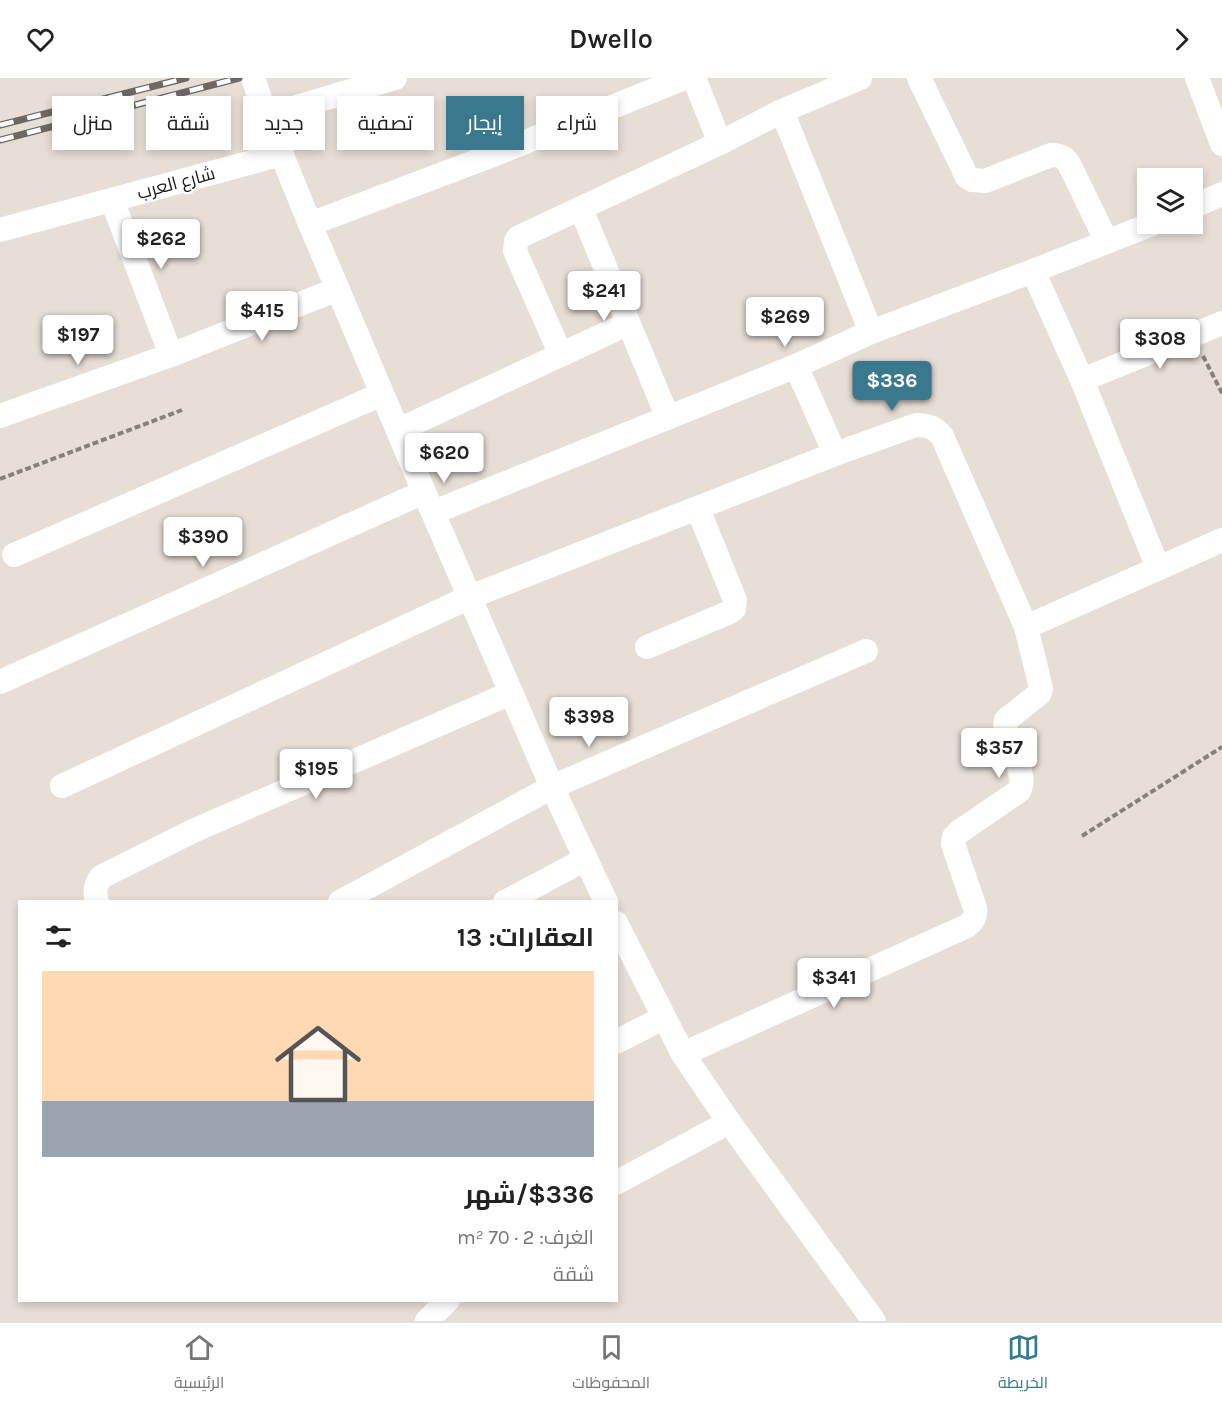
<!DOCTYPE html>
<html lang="ar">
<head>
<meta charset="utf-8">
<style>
	:root { --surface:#fff; --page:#f2f2f2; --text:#222; --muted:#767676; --line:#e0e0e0; --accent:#3a788d }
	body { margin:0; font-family:Karla,Cairo,sans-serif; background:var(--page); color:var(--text); direction:rtl; height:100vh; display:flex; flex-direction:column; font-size:22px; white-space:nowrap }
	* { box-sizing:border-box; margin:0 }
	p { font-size:20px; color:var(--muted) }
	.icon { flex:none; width:33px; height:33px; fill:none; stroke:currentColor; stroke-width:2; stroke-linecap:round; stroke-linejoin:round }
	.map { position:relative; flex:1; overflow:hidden; direction:ltr }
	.panel { position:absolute; left:18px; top:822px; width:600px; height:402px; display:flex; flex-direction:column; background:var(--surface); border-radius:0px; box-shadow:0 3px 9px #0003; direction:rtl }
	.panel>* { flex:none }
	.banner { position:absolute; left:18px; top:18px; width:600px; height:54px; direction:rtl; display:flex; gap:12px }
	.controls { position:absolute; left:1137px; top:90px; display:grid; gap:12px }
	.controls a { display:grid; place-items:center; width:66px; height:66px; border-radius:0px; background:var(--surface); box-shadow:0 3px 9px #0003; font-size:30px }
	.price { position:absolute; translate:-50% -51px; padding:0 14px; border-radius:6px; background:#fff; color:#222; font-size:20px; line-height:39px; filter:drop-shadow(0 2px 3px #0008) }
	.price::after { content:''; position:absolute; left:50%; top:36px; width:18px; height:14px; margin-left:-9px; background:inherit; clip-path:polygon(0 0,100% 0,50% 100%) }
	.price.on { background:var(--accent); color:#fff }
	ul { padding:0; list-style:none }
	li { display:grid; align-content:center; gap:12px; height:318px; padding:0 24px }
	li span { display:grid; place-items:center; height:186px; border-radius:0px; color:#555 }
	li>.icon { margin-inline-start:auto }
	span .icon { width:108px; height:108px; fill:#fffc; stroke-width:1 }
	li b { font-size:26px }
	h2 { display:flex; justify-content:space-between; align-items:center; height:72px; padding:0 24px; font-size:26px }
	.chip { padding:0 21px; border-radius:0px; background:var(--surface); box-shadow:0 3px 9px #0003; font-size:21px; line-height:54px }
	.chip.on { background:var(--accent); color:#fff }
	header { display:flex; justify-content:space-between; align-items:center; height:78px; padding:0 24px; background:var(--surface); font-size:27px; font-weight:600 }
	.tabs { display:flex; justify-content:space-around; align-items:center; height:84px; border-top:2px solid var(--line); background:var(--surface); font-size:16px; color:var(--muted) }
	.tabs a { display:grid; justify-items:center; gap:3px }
	.tabs .on { color:var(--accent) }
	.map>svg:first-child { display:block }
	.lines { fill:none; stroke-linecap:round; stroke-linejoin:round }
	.path { stroke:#87817b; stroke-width:4; stroke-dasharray:6 3; stroke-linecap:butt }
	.street { stroke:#fff; stroke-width:24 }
	.rail-casing { stroke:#6d6863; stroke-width:7 }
	.rail { stroke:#fff; stroke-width:4.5; stroke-dasharray:14; stroke-linecap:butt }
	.labels { text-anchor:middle; stroke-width:4.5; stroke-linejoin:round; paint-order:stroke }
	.street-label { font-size:18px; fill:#1b1815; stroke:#fff }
</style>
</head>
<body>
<header><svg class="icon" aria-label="forward" viewBox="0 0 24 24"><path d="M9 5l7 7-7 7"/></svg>Dwello<svg class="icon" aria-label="heart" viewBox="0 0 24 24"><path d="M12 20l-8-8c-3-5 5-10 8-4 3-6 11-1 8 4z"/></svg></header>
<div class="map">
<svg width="1222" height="1243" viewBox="0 0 1222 1243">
	<rect width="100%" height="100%" fill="#e7ded6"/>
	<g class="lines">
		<g class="path">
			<path d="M1203,278L1222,315"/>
			<path d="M0,401L182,332"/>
			<path d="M1082,758L1222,669"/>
		</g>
		<g class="street">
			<path d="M253,0L266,38L310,146L424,414L552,709L606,824"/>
			<path d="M694,0L720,65"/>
			<path d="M919,0L967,99L972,102L985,103L1051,77C1062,77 1066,80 1071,90L1107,164"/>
			<path d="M1197,0L1222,66"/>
			<path d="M782,33L871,254"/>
			<path d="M266,38L395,0"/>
			<path d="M112,122L171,277"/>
			<path d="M1192,129L1222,116"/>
			<path d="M581,131L668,340"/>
			<path d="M310,146L493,77L684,0"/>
			<path d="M0,152L282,76"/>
			<path d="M1033,193L1082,302L1158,490"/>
			<path d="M561,277L515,173L516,163L519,159L720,65L782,33L860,0"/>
			<path d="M796,288L835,376"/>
			<path d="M1082,302L1222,245"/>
			<path d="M0,338L171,277L338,211"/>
			<path d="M399,352L627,246"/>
			<path d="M434,434L796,288L871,254L1033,193L1152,146"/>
			<path d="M14,477L382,316"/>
			<path d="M647,569L730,534L734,531L735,522L698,431"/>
			<path d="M0,604L424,414"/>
			<path d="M62,708L470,519L835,376L916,347C928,347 934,349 942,358L1026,549L1222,462"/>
			<path d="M97,824C94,814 95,807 101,799L193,753L511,615"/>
			<path d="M340,824L552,709L866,573"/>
			<path d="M505,824L586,781"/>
			<path d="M616,845L683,976L729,1044L874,1243"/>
			<path d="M616,964L663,940"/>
			<path d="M683,976L967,848C974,842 976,838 975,830L953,766L954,759L959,754L1019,713C1030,694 1001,665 1006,642L1040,615L1041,610L1026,549"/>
			<path d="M616,1105L729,1044"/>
			<path d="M427,1243L448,1222"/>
		</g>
		<defs>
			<g id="rail">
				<path d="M0,47L186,0"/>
				<path d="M0,62L239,0"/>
			</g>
		</defs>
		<use href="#rail" class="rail-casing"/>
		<use href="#rail" class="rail"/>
	</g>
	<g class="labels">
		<g class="street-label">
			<text transform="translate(176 105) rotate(-15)" y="6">شارع العرب</text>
		</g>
	</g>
</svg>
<div class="controls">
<a><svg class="icon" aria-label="layers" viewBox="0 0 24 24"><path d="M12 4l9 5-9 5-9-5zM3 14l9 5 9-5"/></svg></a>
</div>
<b class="price" style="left:161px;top:192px">$262</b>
<b class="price" style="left:604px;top:244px">$241</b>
<b class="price" style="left:262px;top:264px">$415</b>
<b class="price" style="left:785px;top:270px">$269</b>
<b class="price" style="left:78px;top:288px">$197</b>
<b class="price" style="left:1160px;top:292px">$308</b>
<b class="price on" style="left:892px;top:334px">$336</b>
<b class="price" style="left:444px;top:406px">$620</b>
<b class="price" style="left:203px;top:490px">$390</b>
<b class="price" style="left:589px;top:670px">$398</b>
<b class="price" style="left:999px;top:701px">$357</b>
<b class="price" style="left:316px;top:722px">$195</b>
<b class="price" style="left:834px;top:931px">$341</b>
<div class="banner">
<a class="chip">شراء</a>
<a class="chip on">إيجار</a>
<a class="chip">تصفية</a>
<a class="chip">جديد</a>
<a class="chip">شقة</a>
<a class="chip">منزل</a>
</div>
<section class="panel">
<h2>العقارات: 13<svg class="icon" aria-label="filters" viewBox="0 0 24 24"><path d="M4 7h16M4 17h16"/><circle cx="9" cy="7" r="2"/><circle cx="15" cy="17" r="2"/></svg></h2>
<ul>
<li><span style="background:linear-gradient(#ffd9b3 70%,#9aa5b1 0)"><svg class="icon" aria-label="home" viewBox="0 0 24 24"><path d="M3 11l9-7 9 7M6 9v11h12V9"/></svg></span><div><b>$336/شهر</b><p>الغرف: 2 · 70 m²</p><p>شقة</p></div></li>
</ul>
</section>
</div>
<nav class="tabs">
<a class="on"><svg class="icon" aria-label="map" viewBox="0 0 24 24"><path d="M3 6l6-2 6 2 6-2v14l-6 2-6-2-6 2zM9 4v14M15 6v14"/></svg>الخريطة</a>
<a><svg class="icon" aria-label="saved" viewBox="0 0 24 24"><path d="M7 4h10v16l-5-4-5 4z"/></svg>المحفوظات</a>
<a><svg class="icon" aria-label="home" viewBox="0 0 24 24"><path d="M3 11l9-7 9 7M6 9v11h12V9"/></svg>الرئيسية</a>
</nav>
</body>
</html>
